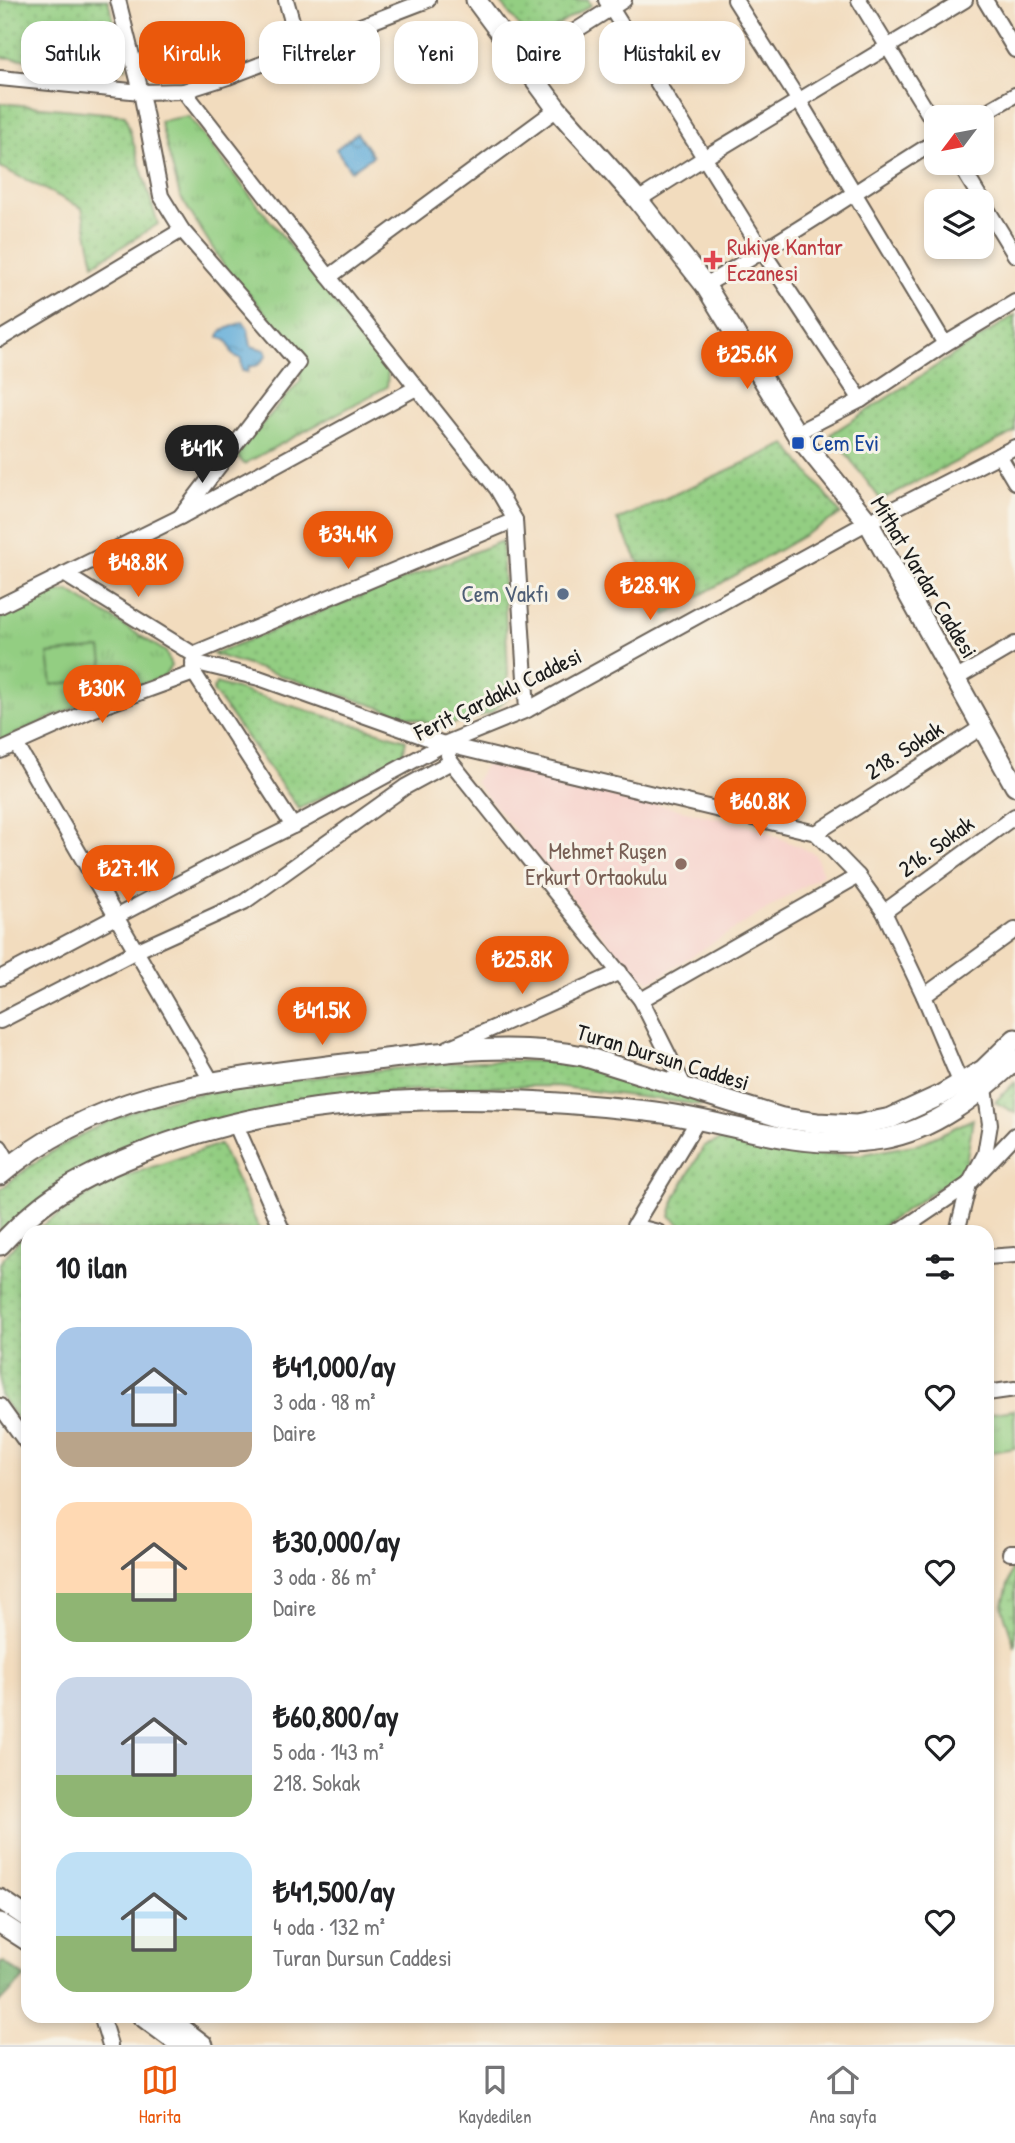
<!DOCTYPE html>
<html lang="tr">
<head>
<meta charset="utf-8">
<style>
	:root { --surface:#fff; --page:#f2f2f2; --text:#202124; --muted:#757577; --line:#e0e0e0; --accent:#ea580c }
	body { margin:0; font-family:"Patrick Hand",sans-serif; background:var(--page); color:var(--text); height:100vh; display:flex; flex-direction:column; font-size:26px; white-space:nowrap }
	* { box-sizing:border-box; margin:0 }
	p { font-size:23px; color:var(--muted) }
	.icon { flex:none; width:38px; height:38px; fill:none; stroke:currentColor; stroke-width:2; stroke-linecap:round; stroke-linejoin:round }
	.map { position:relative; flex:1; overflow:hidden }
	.drawer { position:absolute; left:21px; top:1225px; width:973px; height:798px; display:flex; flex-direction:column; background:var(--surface); border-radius:21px; box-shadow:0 4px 10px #0003 }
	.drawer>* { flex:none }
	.hud { position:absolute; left:21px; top:21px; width:973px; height:63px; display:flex; gap:14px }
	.needle { width:46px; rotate:238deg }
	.controls { position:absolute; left:924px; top:105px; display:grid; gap:14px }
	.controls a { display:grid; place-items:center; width:70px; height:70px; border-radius:14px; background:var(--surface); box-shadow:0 4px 10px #0003; font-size:35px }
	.price { position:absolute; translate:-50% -60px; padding:0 16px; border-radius:24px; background:var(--accent); color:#fff; font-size:23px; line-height:46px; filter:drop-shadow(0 2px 4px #0008) }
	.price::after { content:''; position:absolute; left:50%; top:42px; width:21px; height:16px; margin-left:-10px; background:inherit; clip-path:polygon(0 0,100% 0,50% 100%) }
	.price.on { background:#222; color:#fff }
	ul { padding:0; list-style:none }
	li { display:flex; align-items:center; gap:21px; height:175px; padding:0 35px }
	li span { display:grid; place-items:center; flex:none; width:196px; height:140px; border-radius:21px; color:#555 }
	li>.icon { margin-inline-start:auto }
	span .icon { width:84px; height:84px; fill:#fffc; stroke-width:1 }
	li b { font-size:30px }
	h2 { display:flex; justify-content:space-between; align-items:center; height:84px; padding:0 35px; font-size:30px }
	.pill { padding:0 24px; border-radius:21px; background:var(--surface); box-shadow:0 4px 10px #0003; font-size:24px; line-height:63px }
	.pill.on { background:var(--accent); color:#fff }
	.dock { display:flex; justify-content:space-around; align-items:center; height:98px; border-top:2px solid var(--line); background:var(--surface); font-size:19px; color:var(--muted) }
	.dock a { display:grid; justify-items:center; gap:4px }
	.dock .on { color:var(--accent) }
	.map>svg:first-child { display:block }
	.built { fill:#f7d0ca }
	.grass { fill:url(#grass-dots); stroke:#58754f; stroke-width:2 }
	.forest { fill:url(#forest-crowns); stroke:#496646; stroke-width:2 }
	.park { fill:url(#park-tufts); stroke:#58754f; stroke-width:2 }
	.pitch { fill:#93ce82; stroke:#58754f; stroke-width:2 }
	.water { fill:url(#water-ripples); stroke:#3e647a; stroke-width:2 }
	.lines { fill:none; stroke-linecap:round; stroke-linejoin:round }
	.street-casing { stroke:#675f55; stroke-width:18 }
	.secondary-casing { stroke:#675f55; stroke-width:23 }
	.street { stroke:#fff; stroke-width:14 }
	.secondary { stroke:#fff; stroke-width:19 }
	.health-dot { fill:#e0444e; stroke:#f7f3e8; stroke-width:2.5 }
	.transit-dot { fill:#1a4fb4; stroke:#f7f3e8; stroke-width:2.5 }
	.service-dot { fill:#5c6f8a; stroke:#f7f3e8; stroke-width:2.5 }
	.education-dot { fill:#8d6e63; stroke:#f7f3e8; stroke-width:2.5 }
	.labels { text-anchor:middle; stroke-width:6; stroke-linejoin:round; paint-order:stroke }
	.health-label { font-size:23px; fill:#be3a42; stroke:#f7f3e8; text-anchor:start }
	.transit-label { font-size:23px; fill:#164399; stroke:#f7f3e8; text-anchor:start }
	.street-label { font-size:23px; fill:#1c1c1c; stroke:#f7f3e8 }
	.service-label { font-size:23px; fill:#4e5e75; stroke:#f7f3e8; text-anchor:end }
	.education-label { font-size:23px; fill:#785e54; stroke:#f7f3e8; text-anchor:end }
</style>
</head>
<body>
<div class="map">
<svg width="1015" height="2045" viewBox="0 0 1015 2045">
	<defs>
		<pattern id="grass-dots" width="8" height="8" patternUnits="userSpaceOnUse" patternTransform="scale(1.75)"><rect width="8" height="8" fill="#93ce82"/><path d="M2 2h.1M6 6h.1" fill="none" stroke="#7eb070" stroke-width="1.8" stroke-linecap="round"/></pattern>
		<pattern id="forest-crowns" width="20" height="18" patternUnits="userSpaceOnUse" patternTransform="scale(1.75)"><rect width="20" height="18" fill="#76b170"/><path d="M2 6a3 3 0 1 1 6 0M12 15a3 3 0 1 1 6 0" fill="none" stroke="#608f5b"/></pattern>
		<pattern id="park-tufts" width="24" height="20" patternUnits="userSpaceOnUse" patternTransform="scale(1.75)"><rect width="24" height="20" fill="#93ce82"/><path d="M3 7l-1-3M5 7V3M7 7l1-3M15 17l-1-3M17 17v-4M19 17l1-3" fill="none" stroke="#7eb070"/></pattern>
		<pattern id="water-ripples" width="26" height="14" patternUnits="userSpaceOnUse" patternTransform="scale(1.75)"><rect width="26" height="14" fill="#61acd9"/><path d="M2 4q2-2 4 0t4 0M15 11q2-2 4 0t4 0" fill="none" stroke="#4f8baf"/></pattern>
	</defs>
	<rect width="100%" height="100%" fill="#f7f3e8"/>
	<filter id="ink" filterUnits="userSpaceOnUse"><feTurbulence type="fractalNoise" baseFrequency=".0143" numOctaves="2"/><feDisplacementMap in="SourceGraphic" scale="14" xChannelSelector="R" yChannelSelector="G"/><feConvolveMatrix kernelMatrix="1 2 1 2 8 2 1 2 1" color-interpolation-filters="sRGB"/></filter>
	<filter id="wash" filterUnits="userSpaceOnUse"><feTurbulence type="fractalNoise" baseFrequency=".00686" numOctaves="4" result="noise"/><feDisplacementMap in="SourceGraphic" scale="28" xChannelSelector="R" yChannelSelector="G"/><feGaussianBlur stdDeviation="1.57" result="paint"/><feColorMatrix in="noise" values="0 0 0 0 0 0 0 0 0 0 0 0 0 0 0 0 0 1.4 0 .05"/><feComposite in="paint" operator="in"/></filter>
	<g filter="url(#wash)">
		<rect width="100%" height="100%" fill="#f2dcbe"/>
		<path class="built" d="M486,764L758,828L815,854L823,874L652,981L635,975L475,782Z"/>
		<g class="grass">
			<path d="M0,0H108L126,68L0,57Z"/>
			<path d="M499,0H588L591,5L531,42Z"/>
			<path d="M0,103L125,115L158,224L94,264L82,208L0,167Z"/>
			<path d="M1015,315V432L881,500L831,434Z"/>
			<path d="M786,444L841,514L666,615L617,520Z"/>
			<path d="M502,541L509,696L491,713L441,727L213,654Z"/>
			<path d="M216,683L406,740L403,755L299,809L213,691Z"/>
			<path d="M480,1061H543L583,1065L699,1100L701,1105L555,1086L468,1087L383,1092L138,1145L0,1232V1190C44,1152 97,1123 153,1104C182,1094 216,1092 247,1087C325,1075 402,1067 480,1061Z"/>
			<path d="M1015,1082V1113L995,1102Z"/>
			<path d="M973,1119L965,1170L873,1232H708L681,1225L670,1216L675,1198L704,1146L726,1138L793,1155L864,1154L919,1144Z"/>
			<path d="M220,1144L259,1228L252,1232H32L111,1181Z"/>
			<path d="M28,1235V1435L0,1395V1263L18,1241Z"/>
			<path d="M1014,1561H1015V1647L1002,1608Z"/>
		</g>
		<path class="forest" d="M0,1962H4L25,1977L0,2003Z"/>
		<g class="park">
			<path d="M188,116L388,371L387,387L244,464L236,454L301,380L297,349L224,266L180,196L160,121Z"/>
			<path d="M69,591L166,652L171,666L163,678L92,699L0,741V619L46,593Z"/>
			<path d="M1014,1410L1015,1448L987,1453V1414Z"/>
		</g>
		<path class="pitch" d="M101,648L105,678L52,685L48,654Z"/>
		<g class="water">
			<path d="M357,133L373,156L351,171L336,149Z"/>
			<path d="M243,322L248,329L251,346L265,350L267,355C261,363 259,367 249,366L248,372L242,371L241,359L233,355L227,341L219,337L221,331Z"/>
		</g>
	</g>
	<g filter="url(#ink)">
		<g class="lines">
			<defs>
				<g id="street">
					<path d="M118,0L141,92L161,196L182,230L298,363L180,517"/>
					<path d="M286,0L300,49"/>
					<path d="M606,0L763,252L861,400"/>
					<path d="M735,0L799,101L945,344"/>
					<path d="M859,0L936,126"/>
					<path d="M985,0L1015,50"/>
					<path d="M523,64L624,0"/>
					<path d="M0,78L141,92L184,91L228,77L428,0"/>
					<path d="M184,91L329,277L557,109"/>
					<path d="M977,117L1015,95"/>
					<path d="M959,163L1015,255"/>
					<path d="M638,200L704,158L965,0"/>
					<path d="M329,277L497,489L515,520L527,710"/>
					<path d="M705,285C784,241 859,189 936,141"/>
					<path d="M0,339L182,230"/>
					<path d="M796,433L861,400L945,344L1015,302"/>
					<path d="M999,455L1015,482"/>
					<path d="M64,574L193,654"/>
					<path d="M0,606L180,517L416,388"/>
					<path d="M193,654L515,520"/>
					<path d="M193,662L259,678L444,744L816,833L858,876L884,912L924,996L961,1084"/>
					<path d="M193,666L194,673L293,826"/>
					<path d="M957,678L1015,644"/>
					<path d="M16,744L212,1082"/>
					<path d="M0,751L92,710L194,673"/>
					<path d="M448,755L451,762L641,1000"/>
					<path d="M816,833L982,727"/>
					<path d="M884,912L1015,816"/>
					<path d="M0,978L212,866L293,826L444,744L527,710L868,522L1015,447"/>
					<path d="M924,996L1015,930"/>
					<path d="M0,1021L136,951L244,902L405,787L451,762"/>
					<path d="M448,1048L620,972"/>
					<path d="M685,1088L641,1000L858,876"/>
					<path d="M235,1123L283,1232"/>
					<path d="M0,1147L11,1166"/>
					<path d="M658,1232L634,1226L698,1120"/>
					<path d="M898,1232L969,1184L985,1154L990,1124L985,1088"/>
					<path d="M957,1232L969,1184L1015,1135"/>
					<path d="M987,1257L1015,1255"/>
					<path d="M987,1393L1015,1389"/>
					<path d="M0,1406L28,1445"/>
					<path d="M1010,1553H1015"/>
					<path d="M107,2016L103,2022L110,2045"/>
				</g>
				<g id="secondary">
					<path d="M476,0L557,109L638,200L705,285L796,433L868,522L1015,786"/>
					<path d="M0,1175C105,1085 230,1079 360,1062C434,1053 509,1041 583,1056L782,1118L817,1123L856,1125L891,1118L941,1095L983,1070L1015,1039"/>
					<path d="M0,1245C16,1228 33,1211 52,1198C79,1179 109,1166 139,1154C295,1090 482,1092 647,1111C730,1120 794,1153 882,1139C933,1131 978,1095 1015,1060"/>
					<path d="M0,1899L28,1918"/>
					<path d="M0,1923L28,1941"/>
					<path d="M142,2016L181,2045"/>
					<path d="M165,2016L203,2045"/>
				</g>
			</defs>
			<use href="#street" class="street-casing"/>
			<use href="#secondary" class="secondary-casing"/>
			<use href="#street" class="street"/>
			<use href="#secondary" class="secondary"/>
		</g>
	</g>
	<path class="health-dot" d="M709.5 249.5h7v7h7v7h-7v7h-7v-7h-7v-7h7z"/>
	<rect class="transit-dot" x="791" y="436" width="14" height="14" rx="3.5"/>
	<circle class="service-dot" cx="563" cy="594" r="7"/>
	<circle class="education-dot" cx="681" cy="864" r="7"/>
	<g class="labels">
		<g class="health-label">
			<text x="727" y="255">Rukiye Kantar<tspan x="727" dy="26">Eczanesi</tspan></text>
		</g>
		<g class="transit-label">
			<text x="812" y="451">Cem Evi</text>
		</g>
		<g class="street-label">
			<text transform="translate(924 577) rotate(59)" y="8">Mithat Vardar Caddesi</text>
			<text transform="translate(498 694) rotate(-26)" y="8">Ferit Çardaklı Caddesi</text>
			<text transform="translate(904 750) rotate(-33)" y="8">218. Sokak</text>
			<text transform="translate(936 846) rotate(-36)" y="8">216. Sokak</text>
			<text transform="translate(663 1057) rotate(17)" y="8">Turan Dursun Caddesi</text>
		</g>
		<g class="service-label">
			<text x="549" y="602">Cem Vakfı</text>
		</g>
		<g class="education-label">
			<text x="667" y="859">Mehmet Ruşen<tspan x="667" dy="26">Erkurt Ortaokulu</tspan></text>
		</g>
	</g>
</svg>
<div class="controls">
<a><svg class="needle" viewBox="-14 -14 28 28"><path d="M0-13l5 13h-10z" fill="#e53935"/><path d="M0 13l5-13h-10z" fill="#757577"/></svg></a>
<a><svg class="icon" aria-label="layers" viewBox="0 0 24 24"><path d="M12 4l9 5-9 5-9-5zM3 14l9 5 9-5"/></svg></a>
</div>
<b class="price" style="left:747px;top:391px">₺25.6K</b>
<b class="price on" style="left:202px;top:485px">₺41K</b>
<b class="price" style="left:348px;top:571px">₺34.4K</b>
<b class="price" style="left:138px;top:599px">₺48.8K</b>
<b class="price" style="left:650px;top:622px">₺28.9K</b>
<b class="price" style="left:102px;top:725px">₺30K</b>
<b class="price" style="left:760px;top:838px">₺60.8K</b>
<b class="price" style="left:128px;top:905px">₺27.1K</b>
<b class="price" style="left:522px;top:996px">₺25.8K</b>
<b class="price" style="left:322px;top:1047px">₺41.5K</b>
<div class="hud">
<a class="pill">Satılık</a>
<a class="pill on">Kiralık</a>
<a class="pill">Filtreler</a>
<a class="pill">Yeni</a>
<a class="pill">Daire</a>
<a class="pill">Müstakil ev</a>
</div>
<section class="drawer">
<h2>10 ilan<svg class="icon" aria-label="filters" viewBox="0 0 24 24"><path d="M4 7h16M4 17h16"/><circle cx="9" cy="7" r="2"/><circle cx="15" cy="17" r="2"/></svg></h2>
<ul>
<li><span style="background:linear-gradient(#a9c7e8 75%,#b9a48a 0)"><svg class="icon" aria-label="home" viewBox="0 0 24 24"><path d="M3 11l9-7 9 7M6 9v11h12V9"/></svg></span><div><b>₺41,000/ay</b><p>3 oda · 98 m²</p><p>Daire</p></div><svg class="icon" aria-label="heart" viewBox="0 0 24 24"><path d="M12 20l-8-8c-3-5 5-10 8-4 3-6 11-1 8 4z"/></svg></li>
<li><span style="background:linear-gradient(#ffd9b3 65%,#8fb573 0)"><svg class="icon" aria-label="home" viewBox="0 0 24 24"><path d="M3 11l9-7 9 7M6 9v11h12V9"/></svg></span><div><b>₺30,000/ay</b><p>3 oda · 86 m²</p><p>Daire</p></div><svg class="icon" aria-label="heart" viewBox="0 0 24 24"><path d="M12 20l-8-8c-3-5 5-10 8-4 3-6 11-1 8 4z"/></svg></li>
<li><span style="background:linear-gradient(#c9d6e8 70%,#8fb573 0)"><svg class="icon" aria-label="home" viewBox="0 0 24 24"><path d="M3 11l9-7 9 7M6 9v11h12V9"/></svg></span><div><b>₺60,800/ay</b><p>5 oda · 143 m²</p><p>218. Sokak</p></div><svg class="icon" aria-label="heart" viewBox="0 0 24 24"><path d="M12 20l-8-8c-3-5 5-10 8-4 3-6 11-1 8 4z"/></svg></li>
<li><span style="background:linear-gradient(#bfe0f5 60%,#8fb573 0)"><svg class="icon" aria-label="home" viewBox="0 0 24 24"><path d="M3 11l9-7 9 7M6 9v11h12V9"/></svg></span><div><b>₺41,500/ay</b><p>4 oda · 132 m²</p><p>Turan Dursun Caddesi</p></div><svg class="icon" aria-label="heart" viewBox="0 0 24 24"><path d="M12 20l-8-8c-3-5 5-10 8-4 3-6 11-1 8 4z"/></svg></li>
</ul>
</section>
</div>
<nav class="dock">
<a class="on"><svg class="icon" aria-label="map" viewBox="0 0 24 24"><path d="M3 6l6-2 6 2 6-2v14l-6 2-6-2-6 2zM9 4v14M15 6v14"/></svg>Harita</a>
<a><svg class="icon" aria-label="saved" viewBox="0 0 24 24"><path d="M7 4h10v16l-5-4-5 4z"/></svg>Kaydedilen</a>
<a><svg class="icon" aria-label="home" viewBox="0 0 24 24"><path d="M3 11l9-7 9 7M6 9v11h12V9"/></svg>Ana sayfa</a>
</nav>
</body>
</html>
